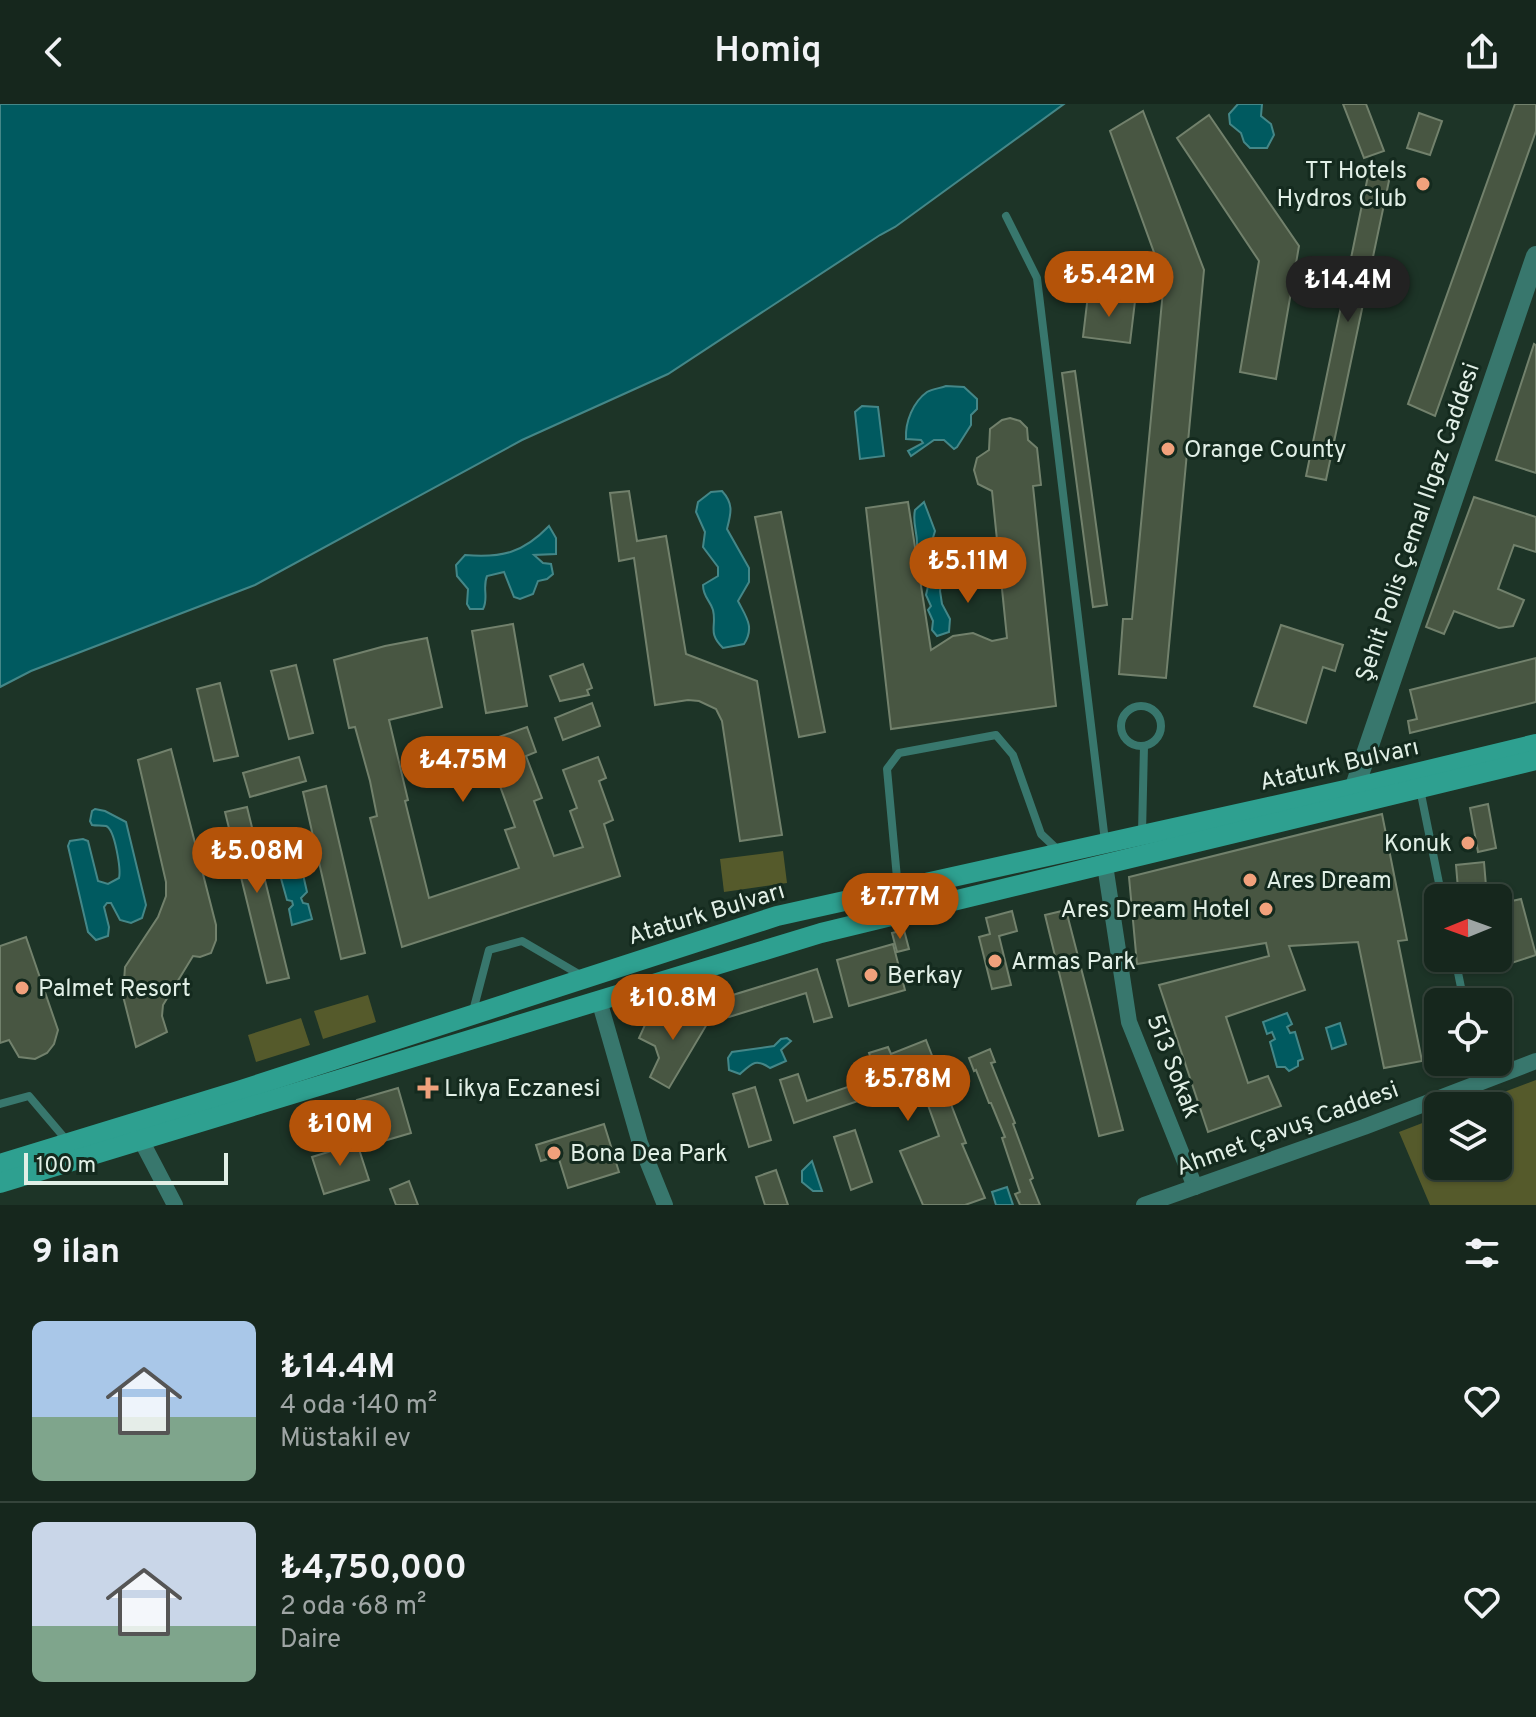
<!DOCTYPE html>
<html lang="tr">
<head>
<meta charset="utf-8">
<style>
	:root { --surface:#16271d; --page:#1f2f26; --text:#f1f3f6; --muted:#9ea5a4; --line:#35443b; --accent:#b45309 }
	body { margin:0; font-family:Overpass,sans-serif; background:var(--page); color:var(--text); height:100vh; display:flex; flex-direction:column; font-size:30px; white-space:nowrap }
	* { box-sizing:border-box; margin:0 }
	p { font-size:26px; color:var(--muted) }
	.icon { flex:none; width:44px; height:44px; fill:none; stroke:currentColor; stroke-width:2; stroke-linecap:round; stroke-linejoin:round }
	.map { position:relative; height:1101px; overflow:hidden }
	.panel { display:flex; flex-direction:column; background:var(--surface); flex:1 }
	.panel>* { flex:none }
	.needle { width:52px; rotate:269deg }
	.fabs { position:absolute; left:1424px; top:780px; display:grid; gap:16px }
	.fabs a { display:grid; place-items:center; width:88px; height:88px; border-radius:12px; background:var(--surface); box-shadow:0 2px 6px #0004,0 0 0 2px var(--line); font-size:40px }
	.scale { position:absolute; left:24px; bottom:20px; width:204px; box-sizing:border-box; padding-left:8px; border:4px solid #e1efe6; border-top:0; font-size:22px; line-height:28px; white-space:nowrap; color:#e1efe6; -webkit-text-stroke:6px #142a1e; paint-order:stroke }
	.price { position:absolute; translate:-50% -68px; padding:0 18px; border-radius:28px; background:var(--accent); color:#fff; font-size:26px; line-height:52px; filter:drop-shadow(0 2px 4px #0008) }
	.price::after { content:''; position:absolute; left:50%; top:48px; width:24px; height:18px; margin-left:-12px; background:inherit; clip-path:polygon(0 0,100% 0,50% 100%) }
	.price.current { background:#222; color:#fff }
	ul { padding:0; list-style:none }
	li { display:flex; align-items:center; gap:24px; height:200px; padding:0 32px }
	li+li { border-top:2px solid var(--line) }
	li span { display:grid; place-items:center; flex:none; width:224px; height:160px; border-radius:12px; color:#555 }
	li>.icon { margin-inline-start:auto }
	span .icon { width:96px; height:96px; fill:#fffc; stroke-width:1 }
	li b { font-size:34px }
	h2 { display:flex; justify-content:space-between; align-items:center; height:96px; padding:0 32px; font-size:34px }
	header { display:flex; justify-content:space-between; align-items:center; height:104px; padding:0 32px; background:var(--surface); font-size:36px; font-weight:600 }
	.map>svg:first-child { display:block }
	.green { fill:#555a2b }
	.water { fill:#005a60; stroke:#448788; stroke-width:2 }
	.building { fill:#485642; stroke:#72816c; stroke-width:2 }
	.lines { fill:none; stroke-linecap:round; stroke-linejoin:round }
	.service { stroke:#38776d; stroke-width:8 }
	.minor { stroke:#38776d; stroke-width:16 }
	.tertiary { stroke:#38776d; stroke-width:20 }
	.secondary { stroke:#2ea090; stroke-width:20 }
	.poi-dot { fill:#f1a17c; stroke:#142a1e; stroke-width:3 }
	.labels { text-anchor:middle; stroke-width:6; stroke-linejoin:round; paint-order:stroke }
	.poi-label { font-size:24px; fill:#e1efe6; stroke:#142a1e; text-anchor:start }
	.street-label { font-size:24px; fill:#e1efe6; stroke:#142a1e }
</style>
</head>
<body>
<header><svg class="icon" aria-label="back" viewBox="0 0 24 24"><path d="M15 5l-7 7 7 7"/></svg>Homiq<svg class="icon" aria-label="share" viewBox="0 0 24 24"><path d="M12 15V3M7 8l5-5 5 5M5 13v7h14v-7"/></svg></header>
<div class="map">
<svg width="1536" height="1101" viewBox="0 0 1536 1101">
	<rect width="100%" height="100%" fill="#1d3427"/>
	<g class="green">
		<path d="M783,747L787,779L724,788L720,755Z"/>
		<path d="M368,891L376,918L323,935L314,907Z"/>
		<path d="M301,914L310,941L256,958L248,931Z"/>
		<path d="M1536,976V1101H1430L1399,1028L1438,1013V1062H1498V1002H1467Z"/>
	</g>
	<g class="water">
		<path d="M0,0H1064L895,123L880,131L668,270L522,336L255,481L31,567L0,583Z"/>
		<path d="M1238,0H1262L1261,12L1271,20L1274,31L1267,44H1250L1244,38L1241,29L1230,20L1229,10Z"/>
		<path d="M946,282L964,283L977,295V305L971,311V321L957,343L954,345L944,336H934L911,352L908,347L923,339L921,336L906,335C905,318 913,298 927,288C932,285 941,284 946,282Z"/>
		<path d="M862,302L878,303L884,352L860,355L855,308Z"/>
		<path d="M722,387C734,400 731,409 727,425L749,464V478L738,497C746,513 755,523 744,540L723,544C707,528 717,523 713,506C710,496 703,493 703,481L718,472V463L703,443L705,428L696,408L698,398L711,388Z"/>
		<path d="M924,398L935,427L930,444L942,473L940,487L942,500L950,515L949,528L937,532L932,526L933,517L928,506L931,502L926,491L929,478C924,466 917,462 922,449L917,443C918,429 912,419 915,406Z"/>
		<path d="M549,422L556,434V450L534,451L543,459L551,460L553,470L547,475L538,477L533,490L520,495L514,493L504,468L487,472C482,484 489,494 483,505H470L467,500L468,485L457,472L456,461L465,451C502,454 523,449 549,422Z"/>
		<path d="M95,705L105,707L126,718L146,801L142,814L131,819L120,816L111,799H107L104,803L109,823L108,832L96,836L88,828L68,742L70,737L83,735L88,737L98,777L108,780L119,774C121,766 115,725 106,722C101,721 97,722 92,721L90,717L92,707Z"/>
		<path d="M299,753L307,788L301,794L303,799L308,800L312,815L292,821L289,805L293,801L292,797L287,796L277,760L286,755L292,757Z"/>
		<path d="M1287,909L1292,920L1287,923L1290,929L1295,928L1303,955L1298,957V962L1289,967L1285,963H1277L1270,938L1275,935L1272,928L1267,930L1263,918Z"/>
		<path d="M1340,919L1346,940L1332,945L1326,924Z"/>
		<path d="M787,934L791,937L781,946L786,957L770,964C756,954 752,959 740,970L729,966L728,954L732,948L774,942L781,935Z"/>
		<path d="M812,1057L822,1087H813L802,1078V1067Z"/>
		<path d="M1007,1083L1013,1101H996L992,1088Z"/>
	</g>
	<g class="building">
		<path d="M1343,0H1366L1384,47L1364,54Z"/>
		<path d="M1515,0H1536V27L1435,312L1408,300Z"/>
		<path d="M1143,7L1204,166L1166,574L1119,570L1123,515H1132L1164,176L1110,27Z"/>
		<path d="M1419,9L1442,17L1430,51L1407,44Z"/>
		<path d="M1209,11L1299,142L1276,275L1240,268L1259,157L1177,34Z"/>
		<path d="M1369,67L1390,72L1326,376L1306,372Z"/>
		<path d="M1088,191L1135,197L1130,239L1083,233Z"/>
		<path d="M1534,240L1536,241V369L1496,356Z"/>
		<path d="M1075,267L1107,501L1093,503L1062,269Z"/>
		<path d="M1010,314L1020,317L1027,324L1028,336L1037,344L1041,381L1033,382L1056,602L891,625L866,404L908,398L931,546L953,532L973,529L992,537L1007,534L992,387L978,380L974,366L977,354L989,346L990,325L1002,316Z"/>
		<path d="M629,387L637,437L666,432L686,550L757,577L782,731L740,737L722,617L716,605L699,597L688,596L655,601L634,454L619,457L610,389Z"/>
		<path d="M1474,393L1536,413V448L1514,441L1498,485L1524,496L1513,522L1499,524L1454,507L1444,530L1426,523Z"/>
		<path d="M781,408L825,628L799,633L755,413Z"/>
		<path d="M513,520L527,602L486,609L472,527Z"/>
		<path d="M1281,521L1343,541L1335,567L1323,563L1306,619L1254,602Z"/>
		<path d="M427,534L442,603L389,616L408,696L405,697L429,794L519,764L505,726L515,723L500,682L509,679L493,635L527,623L536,648L526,652L542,694L534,697L554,752L583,743L570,707L577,704L563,666L598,653L606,674L599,677L613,716L604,720L620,772L402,843L370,714L377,712L370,677L355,623L349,624L334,556L385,542Z"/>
		<path d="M1536,554V598L1410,629L1408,617L1417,615L1410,586Z"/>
		<path d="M583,560L592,584L587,586L589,591L560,597L550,572Z"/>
		<path d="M296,561L313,629L289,635L271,567Z"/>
		<path d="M220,579L238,652L214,657L197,585Z"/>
		<path d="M592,599L600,622L563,636L555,614Z"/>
		<path d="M171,645L216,821V836L211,849L200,853L193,852L163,901L162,912L167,928L136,943L123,892L125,863L158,813L166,792V778L138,656Z"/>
		<path d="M299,653L306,677L250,693L243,669Z"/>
		<path d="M326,682L365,849L341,855L303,688Z"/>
		<path d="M1488,700L1496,744L1478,748L1470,704Z"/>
		<path d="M247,703L289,874L267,879L225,708Z"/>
		<path d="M1382,710L1407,836L1398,837L1422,957L1384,964L1358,838L1289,842L1305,886L1226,913L1248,979L1268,972L1281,1002L1208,1028L1159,881L1269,852L1266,839L1137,860L1129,773Z"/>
		<path d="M1484,758L1486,782L1458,785L1456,761Z"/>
		<path d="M1521,795L1536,851L1490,866L1486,854H1498V800Z"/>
		<path d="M1066,806L1123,1026L1099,1032L1045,811Z"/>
		<path d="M1012,807L1017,827L999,832L1011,881L992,885L979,833L990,830L986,814Z"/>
		<path d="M904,826L909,845L897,848L892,829Z"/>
		<path d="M26,833L58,926L54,940L47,949L35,955L19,953L9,936L0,939V842Z"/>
		<path d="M893,840L905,886L849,902L837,856Z"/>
		<path d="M817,865L832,913L814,918L806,889L729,913L723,894Z"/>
		<path d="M686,902L710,915L669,984L650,973L659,954L655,942L639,934L650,910L666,916L680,912Z"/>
		<path d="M926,936L966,1039L962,1040L985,1094L965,1101H923L900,1047L939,1032L919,976L794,1019L780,976L798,970L807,997L877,973L869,949L888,943L891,950Z"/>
		<path d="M990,945L995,958L991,959L1015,1019L1013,1020L1033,1074L1030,1076L1040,1101H1020L1015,1090L1020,1088L1002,1034L1005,1033L991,999H989L976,966L974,967L969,954Z"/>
		<path d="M755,983L771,1036L749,1043L733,990Z"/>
		<path d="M398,984L411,1029L370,1041L357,996Z"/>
		<path d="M604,1020L619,1068L568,1084L558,1052L541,1057L536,1041Z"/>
		<path d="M855,1026L872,1078L851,1086L834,1033Z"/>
		<path d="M357,1039L369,1076L324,1090L312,1053Z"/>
		<path d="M776,1066L788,1101H765L756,1073Z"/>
		<path d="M409,1077L418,1101H396L390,1085Z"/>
	</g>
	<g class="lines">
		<g class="service">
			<path d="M1006,112L1037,174L1105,737"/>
			<circle cx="1141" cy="622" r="20"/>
			<path d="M1420,685L1442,794"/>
			<path d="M1142,729L1144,642"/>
			<path d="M898,785L887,665L899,649L996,631L1013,651L1041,730L1059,747"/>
			<path d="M1455,854L1464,898"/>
			<path d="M473,907L489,846L522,837L582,872"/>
			<path d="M1476,958L1480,978"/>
			<path d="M0,1000L29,992L68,1038"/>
		</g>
		<g class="minor">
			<path d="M1105,761L1129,918L1195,1083"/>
			<path d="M599,896L640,1039L665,1101"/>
			<path d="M141,1036L175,1101"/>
			<path d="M1144,1101L1364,1023L1536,957"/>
		</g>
		<path class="tertiary" d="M1350,697L1536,152"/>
		<g class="secondary">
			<path d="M0,1060L238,987L777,812L1354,684L1536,640"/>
			<path d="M0,1079L821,829L1536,656"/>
		</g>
	</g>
	<g class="poi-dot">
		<circle cx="1423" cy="80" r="8"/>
		<circle cx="1168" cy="345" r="8"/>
		<circle cx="1468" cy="739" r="8"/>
		<circle cx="1250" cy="776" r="8"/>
		<circle cx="1266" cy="805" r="8"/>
		<circle cx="995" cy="857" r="8"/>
		<circle cx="871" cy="871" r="8"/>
		<circle cx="22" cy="884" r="8"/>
		<path d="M424 972h8v8h8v8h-8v8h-8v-8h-8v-8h8z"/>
		<circle cx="554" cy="1049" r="8"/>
	</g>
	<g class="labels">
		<g class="poi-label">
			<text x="1407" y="74" text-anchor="end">TT Hotels<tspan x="1407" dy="28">Hydros Club</tspan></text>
			<text x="1184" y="353">Orange County</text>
			<text x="1452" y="747" text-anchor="end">Konuk</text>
			<text x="1266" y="784">Ares Dream</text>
			<text x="1250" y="813" text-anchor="end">Ares Dream Hotel</text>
			<text x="1011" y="865">Armas Park</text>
			<text x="887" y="879">Berkay</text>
			<text x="38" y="892">Palmet Resort</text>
			<text x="444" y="992">Likya Eczanesi</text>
			<text x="570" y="1057">Bona Dea Park</text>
		</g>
		<g class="street-label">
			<text transform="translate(1417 418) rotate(-71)" y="8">Şehit Polis Çemal Ilgaz Caddesi</text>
			<text transform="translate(1339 660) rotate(-13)" y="8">Ataturk Bulvarı</text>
			<text transform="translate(706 809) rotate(-17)" y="8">Ataturk Bulvarı</text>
			<text transform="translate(1174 962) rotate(69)" y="8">513 Sokak</text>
			<text transform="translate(1287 1024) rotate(-20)" y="8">Ahmet Çavuş Caddesi</text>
		</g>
	</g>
</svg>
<div class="fabs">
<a><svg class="needle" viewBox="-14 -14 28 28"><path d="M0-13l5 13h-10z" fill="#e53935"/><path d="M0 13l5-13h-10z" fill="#9ea5a4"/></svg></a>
<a><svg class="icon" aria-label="locate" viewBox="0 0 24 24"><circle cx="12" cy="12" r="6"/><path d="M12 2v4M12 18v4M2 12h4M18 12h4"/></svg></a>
<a><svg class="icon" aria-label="layers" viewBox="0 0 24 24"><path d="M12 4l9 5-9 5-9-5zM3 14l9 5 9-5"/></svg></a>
</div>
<div class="scale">100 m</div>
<b class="price" style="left:1109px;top:215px">₺5.42M</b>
<b class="price current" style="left:1348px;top:220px">₺14.4M</b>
<b class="price" style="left:968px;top:501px">₺5.11M</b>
<b class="price" style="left:463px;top:700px">₺4.75M</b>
<b class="price" style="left:257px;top:791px">₺5.08M</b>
<b class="price" style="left:900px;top:837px">₺7.77M</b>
<b class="price" style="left:673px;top:938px">₺10.8M</b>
<b class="price" style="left:908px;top:1019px">₺5.78M</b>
<b class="price" style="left:340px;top:1064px">₺10M</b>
</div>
<section class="panel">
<h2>9 ilan<svg class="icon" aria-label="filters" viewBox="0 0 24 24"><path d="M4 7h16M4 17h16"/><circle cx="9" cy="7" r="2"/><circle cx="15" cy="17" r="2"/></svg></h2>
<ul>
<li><span style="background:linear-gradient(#a9c7e8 60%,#7fa58c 0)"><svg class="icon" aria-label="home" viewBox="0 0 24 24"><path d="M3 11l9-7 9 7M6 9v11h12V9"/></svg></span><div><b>₺14.4M</b><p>4 oda · 140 m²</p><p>Müstakil ev</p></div><svg class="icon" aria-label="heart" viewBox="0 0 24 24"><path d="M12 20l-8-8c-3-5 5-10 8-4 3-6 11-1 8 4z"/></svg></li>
<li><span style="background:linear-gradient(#c9d6e8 65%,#7fa58c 0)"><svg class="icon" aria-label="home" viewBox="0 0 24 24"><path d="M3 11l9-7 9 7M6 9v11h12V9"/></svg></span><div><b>₺4,750,000</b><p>2 oda · 68 m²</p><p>Daire</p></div><svg class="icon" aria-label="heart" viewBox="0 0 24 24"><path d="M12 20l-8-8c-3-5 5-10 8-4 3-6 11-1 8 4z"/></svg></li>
</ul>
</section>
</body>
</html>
